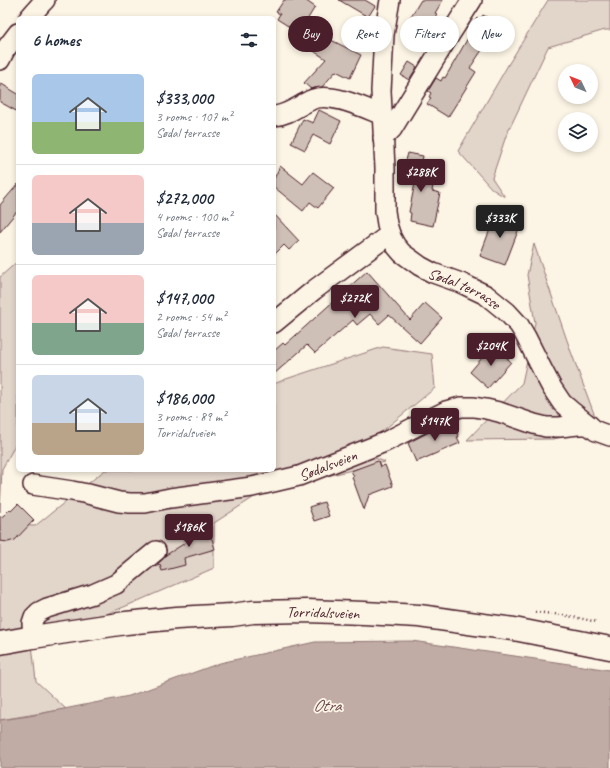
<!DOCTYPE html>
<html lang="en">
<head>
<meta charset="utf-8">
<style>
	:root { --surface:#fff; --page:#f2f2f3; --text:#1f2937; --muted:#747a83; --line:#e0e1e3; --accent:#4a1f2b }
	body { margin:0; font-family:Caveat,sans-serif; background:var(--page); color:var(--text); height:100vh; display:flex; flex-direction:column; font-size:15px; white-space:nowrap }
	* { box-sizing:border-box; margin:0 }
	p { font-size:13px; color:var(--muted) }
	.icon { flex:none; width:22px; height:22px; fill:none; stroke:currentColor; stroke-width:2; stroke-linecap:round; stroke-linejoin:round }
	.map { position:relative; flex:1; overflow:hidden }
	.sheet { position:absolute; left:16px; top:16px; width:260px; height:456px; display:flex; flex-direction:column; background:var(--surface); border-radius:6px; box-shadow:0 2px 6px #0003 }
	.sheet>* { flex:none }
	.top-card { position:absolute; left:288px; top:16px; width:262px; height:36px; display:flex; gap:8px }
	.needle { width:26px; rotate:313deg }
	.controls { position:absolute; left:558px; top:64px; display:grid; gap:8px }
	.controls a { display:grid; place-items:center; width:40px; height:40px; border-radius:50%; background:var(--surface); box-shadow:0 2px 6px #0003; font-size:20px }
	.price { position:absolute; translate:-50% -34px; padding:0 9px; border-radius:4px; background:var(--accent); color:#fff; font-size:13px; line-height:26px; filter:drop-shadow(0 1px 2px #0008) }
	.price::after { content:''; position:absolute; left:50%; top:24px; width:12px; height:9px; margin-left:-6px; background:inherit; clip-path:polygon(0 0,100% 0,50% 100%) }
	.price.on { background:#222; color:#fff }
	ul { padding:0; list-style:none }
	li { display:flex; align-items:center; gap:12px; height:100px; padding:0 16px }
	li+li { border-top:1px solid var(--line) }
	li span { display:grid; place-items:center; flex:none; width:112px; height:80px; border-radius:6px; color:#555 }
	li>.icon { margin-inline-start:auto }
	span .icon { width:48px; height:48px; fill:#fffc; stroke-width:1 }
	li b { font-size:17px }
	h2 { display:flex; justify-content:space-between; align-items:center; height:48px; padding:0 16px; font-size:17px }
	.pill { padding:0 14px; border-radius:18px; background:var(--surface); box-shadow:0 2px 6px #0003; font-size:14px; line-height:36px }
	.pill.on { background:var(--accent); color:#fff }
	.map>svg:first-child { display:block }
	.green { fill:#e2d5ca; stroke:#967a7a }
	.water { fill:#c0aca5; stroke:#917474 }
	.building { fill:#cfc0b7; stroke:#4a1f2b }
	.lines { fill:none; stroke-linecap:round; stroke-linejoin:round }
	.minor-casing { stroke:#4a1f2b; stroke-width:22 }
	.major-casing { stroke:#4a1f2b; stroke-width:25 }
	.path { stroke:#4a1f2b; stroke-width:2.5; stroke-dasharray:1 3; stroke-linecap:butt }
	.minor { stroke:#fcf5e5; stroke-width:19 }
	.major { stroke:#fcf5e5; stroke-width:22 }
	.labels { text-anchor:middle; stroke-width:3.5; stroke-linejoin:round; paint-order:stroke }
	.street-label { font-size:16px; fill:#4a1f2b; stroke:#fcf5e5 }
	.water-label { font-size:17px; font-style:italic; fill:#6d4950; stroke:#fcf5e5 }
</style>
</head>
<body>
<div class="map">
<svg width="610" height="768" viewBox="0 0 610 768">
	<rect width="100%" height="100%" fill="#fcf5e5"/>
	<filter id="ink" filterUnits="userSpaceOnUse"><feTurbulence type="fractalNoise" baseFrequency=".025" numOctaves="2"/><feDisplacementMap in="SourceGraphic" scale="8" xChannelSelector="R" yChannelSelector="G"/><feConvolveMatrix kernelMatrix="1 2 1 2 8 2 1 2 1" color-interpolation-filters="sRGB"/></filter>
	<g filter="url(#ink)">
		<g class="green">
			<path d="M548,0H610V30H605L548,47L506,136L492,178L505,197L492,189L458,151L508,65Z"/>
			<path d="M534,244L570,349L600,430L553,439L467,440L522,383L535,323L527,275Z"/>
			<path d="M18,261V440L2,469L0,512V277Z"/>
			<path d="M383,347L432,354L435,388L358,451L385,462L262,492L214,523V568L124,607L32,644L36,681L66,709L0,720V525L35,526L105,470H274V384L286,379Z"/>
		</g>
		<path class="water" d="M412,641L610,670V768H0V720L29,716L129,696L220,663L315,642Z"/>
		<g class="building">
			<path d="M284,0H305L315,7L299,33L277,19L280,14L276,12Z"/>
			<path d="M339,0H365L375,6L368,17Z"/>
			<path d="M421,0H443L435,13L437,14L419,43L401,32Z"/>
			<path d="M483,15L503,27L491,47L486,44L470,68L476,72L448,117L427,104L431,98L429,97L431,93L428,91L436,78L441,81L443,77L445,78L472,31L471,30L477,18L480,20Z"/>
			<path d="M309,25L331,40L361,55L350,78L336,71L322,87L311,89L304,83L326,59L298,41Z"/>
			<path d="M409,62L417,67L409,80L401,75Z"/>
			<path d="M0,83L18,94V112L0,102Z"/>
			<path d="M319,110L341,121L330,144L313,135L305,150L291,143L303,119L313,123Z"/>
			<path d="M408,153L423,156L419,177L434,180L432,191L440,193L433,226L410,221L411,213L409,212L416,178L402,175Z"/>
			<path d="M280,166L303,184L313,172L334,188L318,208L310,202L303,211L274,187V179Z"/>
			<path d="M18,184V210L0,232V205Z"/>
			<path d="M496,213L521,223L505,265L480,256Z"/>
			<path d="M274,214L299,241L289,250L284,245L274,255Z"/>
			<path d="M367,271L410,320L425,303L442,318L420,343L389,315L379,324L370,314L357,325L353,320L315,353L307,345L274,374V351L283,343L285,345Z"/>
			<path d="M493,345L511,362L488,388L470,372Z"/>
			<path d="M450,421L451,423L453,422L459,437H457L460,443L416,462L408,443Z"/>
			<path d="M378,461L380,467L385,465L393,486L369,495L364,510L352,477L354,476L351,471Z"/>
			<path d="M324,502L329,516L314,521L309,507Z"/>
			<path d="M18,504L34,520L15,540L8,542L0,541V517L3,516L10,509L11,511Z"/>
			<path d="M208,526L215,549L184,558L185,565L162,571L160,565L154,567L163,559L166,555L185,543L182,534Z"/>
		</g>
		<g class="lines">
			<defs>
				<g id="minor">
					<path id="s1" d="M390,0L384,35L381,91L385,168V211L387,224L391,237L396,246L402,253L420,266L433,273L461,283L486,295L507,312L519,325L526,337L543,371L552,388L562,403L570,410L596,431L610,436"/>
					<path d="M29,18L42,3L45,0"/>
					<path d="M0,60L5,50L18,33"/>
					<path d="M274,116C288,115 298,106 311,100C329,91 365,108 382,115"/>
					<path d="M383,138L392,129L444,44L472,0"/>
					<path d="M274,323L314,290L390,234"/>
					<path id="s2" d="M33,485L72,491L88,494L119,502L130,503H145L170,498L252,487L299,476L385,442L446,411L461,407H474L486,409L499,412L534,424L546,427H560L578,425H589"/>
					<path d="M33,637L32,623L34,617L39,612L47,608L93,594L116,584L156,551"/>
				</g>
				<g id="major">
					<path id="s3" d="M0,643L33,637L126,623L177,618L232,615L253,612L307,611L364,613L419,616L483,625L514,629L610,648"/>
				</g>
			</defs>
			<use href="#minor" class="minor-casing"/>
			<use href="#major" class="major-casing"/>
			<path class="path" d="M535,612L563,615L598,622"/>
			<use href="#minor" class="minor"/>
			<use href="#major" class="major"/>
		</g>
	</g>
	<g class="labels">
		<g class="street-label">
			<text dy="6" stroke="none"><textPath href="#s1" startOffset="330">Sødal terrasse</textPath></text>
			<text dy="6" stroke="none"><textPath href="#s2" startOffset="301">Sødalsveien</textPath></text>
			<text dy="6" stroke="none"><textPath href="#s3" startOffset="325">Torridalsveien</textPath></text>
		</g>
		<g class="water-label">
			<text x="327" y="711">Otra</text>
		</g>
	</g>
</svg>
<div class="controls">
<a><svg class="needle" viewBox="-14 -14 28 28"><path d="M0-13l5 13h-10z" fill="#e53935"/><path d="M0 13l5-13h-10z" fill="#747a83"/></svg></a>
<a><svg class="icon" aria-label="layers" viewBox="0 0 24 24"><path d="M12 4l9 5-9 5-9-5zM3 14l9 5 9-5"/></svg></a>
</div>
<b class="price" style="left:421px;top:193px">$288K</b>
<b class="price on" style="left:500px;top:239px">$333K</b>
<b class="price" style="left:355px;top:319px">$272K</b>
<b class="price" style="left:491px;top:367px">$204K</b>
<b class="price" style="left:435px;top:442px">$147K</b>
<b class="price" style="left:189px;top:548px">$186K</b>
<div class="top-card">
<a class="pill on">Buy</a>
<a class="pill">Rent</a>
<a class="pill">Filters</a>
<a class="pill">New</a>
</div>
<section class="sheet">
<h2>6 homes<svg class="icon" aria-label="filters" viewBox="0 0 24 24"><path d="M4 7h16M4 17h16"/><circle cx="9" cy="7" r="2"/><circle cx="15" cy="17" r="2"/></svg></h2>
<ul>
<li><span style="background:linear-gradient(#a9c7e8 60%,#8fb573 0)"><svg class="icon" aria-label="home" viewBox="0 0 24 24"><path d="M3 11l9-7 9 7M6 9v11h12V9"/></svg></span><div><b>$333,000</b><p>3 rooms · 107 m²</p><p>Sødal terrasse</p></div></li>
<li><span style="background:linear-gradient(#f6c9c9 60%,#9aa5b1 0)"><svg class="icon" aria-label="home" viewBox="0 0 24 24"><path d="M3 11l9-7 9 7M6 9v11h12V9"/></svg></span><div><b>$272,000</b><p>4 rooms · 100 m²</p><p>Sødal terrasse</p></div></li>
<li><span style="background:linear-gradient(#f6c9c9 60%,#7fa58c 0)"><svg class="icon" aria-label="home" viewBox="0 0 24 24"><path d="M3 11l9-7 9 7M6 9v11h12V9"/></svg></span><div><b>$147,000</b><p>2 rooms · 54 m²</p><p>Sødal terrasse</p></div></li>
<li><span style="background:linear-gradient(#c9d6e8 60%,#b9a48a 0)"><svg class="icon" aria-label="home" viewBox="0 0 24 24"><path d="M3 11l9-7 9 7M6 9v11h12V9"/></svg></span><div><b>$186,000</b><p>3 rooms · 89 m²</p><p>Torridalsveien</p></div></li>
</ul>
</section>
</div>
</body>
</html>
